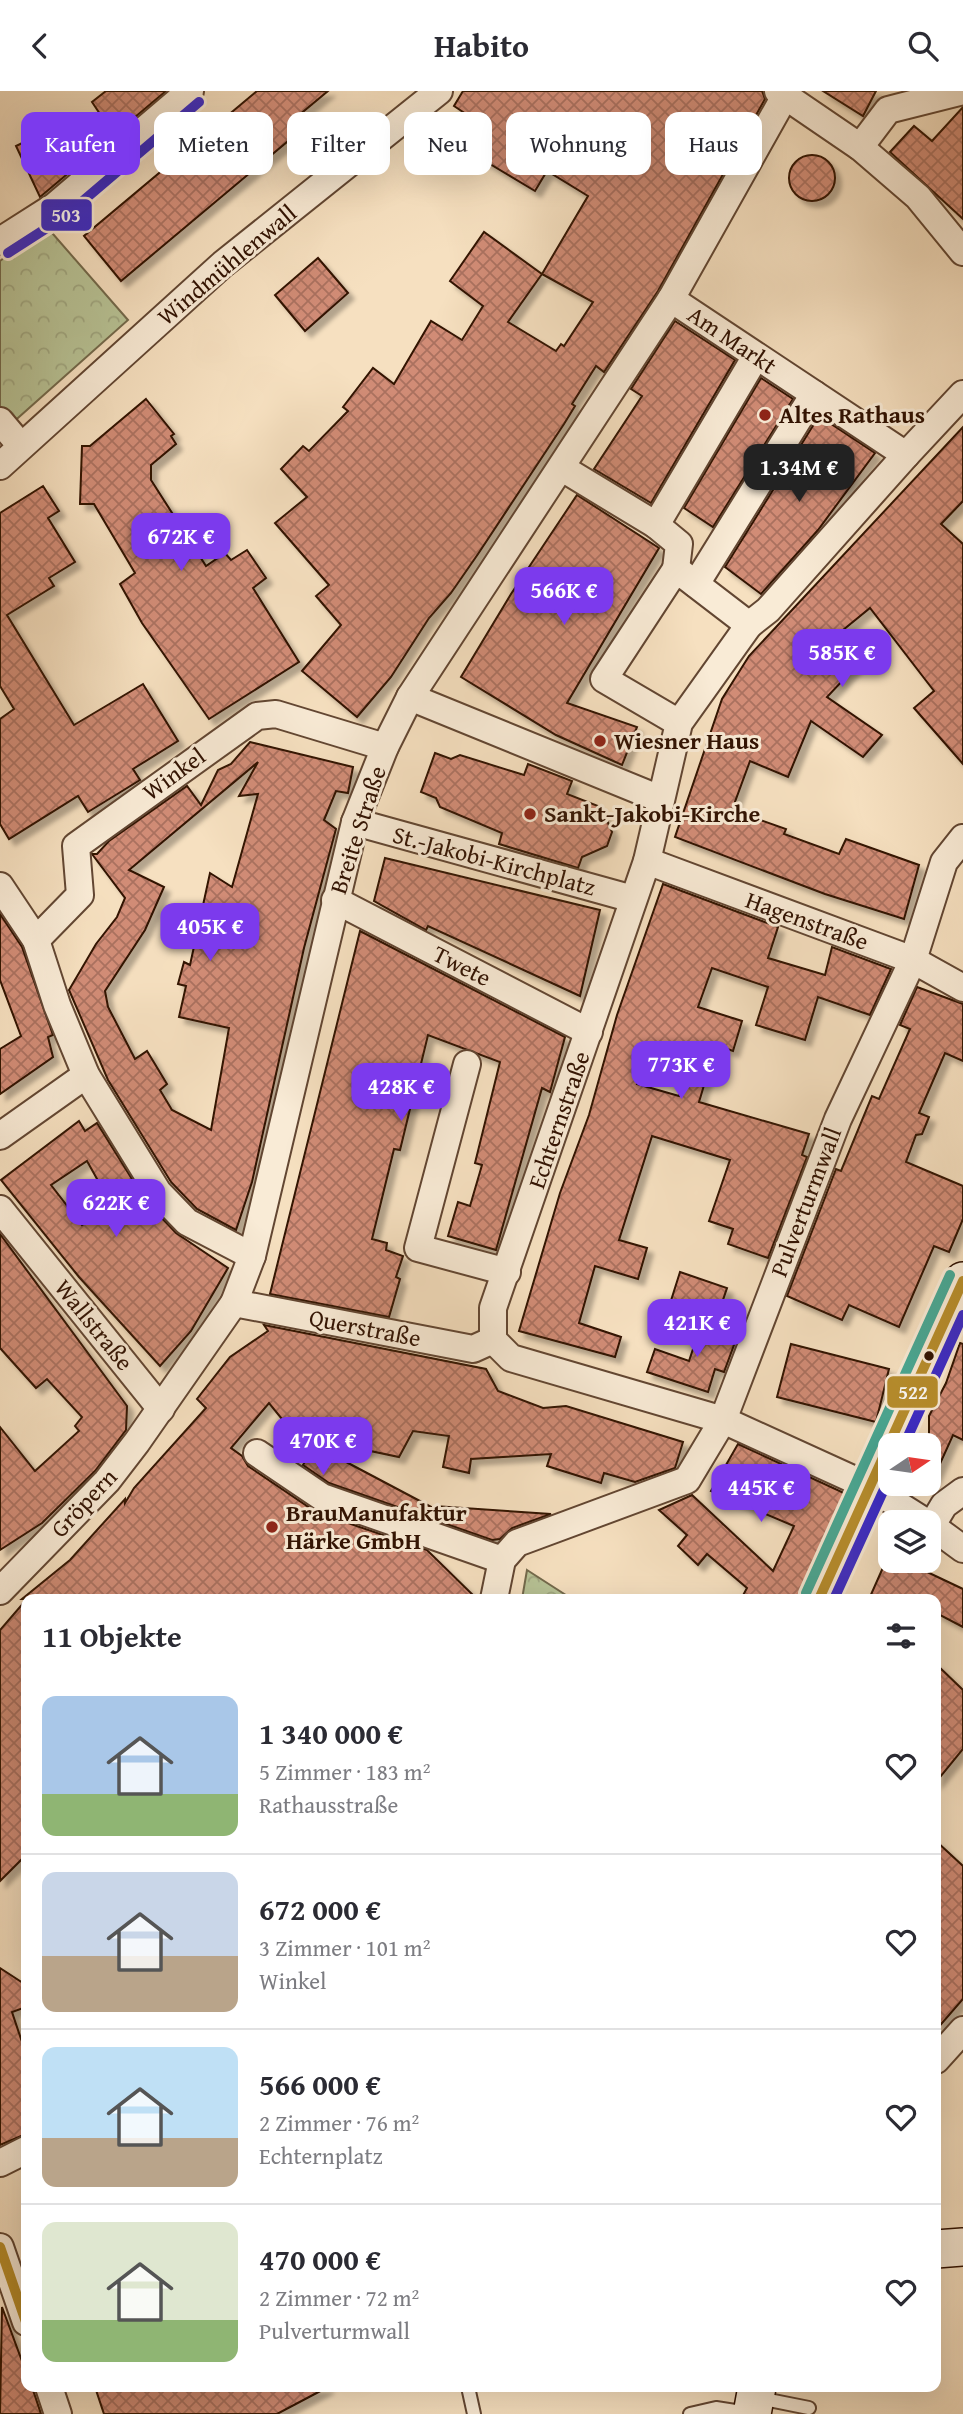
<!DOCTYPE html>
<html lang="de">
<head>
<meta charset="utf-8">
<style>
	:root { --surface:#fff; --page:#f2f2f3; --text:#2b2b33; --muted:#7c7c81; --line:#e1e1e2; --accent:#7c3aed }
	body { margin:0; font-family:"Gentium Book Plus",serif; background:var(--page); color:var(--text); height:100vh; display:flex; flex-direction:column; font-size:26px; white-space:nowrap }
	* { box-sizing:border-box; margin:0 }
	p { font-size:23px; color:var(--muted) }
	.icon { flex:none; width:38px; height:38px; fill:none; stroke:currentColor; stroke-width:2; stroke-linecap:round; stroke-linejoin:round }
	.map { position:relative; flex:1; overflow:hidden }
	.details { position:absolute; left:21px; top:1503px; width:920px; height:798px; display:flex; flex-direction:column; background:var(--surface); border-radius:14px; box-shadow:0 7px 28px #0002 }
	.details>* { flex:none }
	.guide { position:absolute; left:21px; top:21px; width:922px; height:63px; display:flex; gap:14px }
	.needle { width:46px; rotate:77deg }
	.controls { position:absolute; left:878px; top:1342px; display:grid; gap:14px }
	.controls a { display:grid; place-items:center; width:63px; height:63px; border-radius:14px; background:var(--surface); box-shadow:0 7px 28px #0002; font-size:35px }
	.price { position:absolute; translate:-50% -60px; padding:0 16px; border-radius:14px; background:var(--accent); color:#fff; font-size:23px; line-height:46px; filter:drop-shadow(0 2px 4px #0008) }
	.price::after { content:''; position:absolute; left:50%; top:42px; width:21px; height:16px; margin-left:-10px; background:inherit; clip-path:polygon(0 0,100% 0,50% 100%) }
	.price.current { background:#222; color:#fff }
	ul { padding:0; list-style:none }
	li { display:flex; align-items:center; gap:21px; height:175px; padding:0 21px }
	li+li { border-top:2px solid var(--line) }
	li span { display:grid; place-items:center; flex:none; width:196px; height:140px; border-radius:14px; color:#555 }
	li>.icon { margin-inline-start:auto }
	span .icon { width:84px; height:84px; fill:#fffc; stroke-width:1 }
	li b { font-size:30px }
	h2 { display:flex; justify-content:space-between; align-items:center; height:84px; padding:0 21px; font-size:30px }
	.chip { padding:0 24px; border-radius:14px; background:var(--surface); box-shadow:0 7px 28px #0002; font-size:24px; line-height:63px }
	.chip.current { background:var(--accent); color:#fff }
	header { display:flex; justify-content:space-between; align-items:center; height:91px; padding:0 21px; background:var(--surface); font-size:32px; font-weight:800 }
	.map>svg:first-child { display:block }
	.forest { fill:url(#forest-crowns); stroke:#746a4c; stroke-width:2 }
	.building { fill:url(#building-cross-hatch); stroke:#311202; stroke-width:2; fill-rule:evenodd; filter:url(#shadow) }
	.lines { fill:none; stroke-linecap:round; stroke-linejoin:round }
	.lane-casing { stroke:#624632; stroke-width:16 }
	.street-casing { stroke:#624632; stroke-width:30 }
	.secondary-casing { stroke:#311202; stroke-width:40 }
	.lane { stroke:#f9ebd6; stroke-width:12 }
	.street { stroke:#f9ebd6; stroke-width:26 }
	.secondary { stroke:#f9ebd6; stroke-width:37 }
	.bus-1-casing { stroke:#f9ebd6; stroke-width:16 }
	.bus-2-casing { stroke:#f9ebd6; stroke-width:16 }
	.bus-3-casing { stroke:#f9ebd6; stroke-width:16 }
	.bus-1 { stroke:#b78d2b; stroke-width:10 }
	.bus-2 { stroke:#3c2cc7; stroke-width:10 }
	.bus-3 { stroke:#48a894; stroke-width:10 }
	.poi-dot { fill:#8f2418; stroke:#f9ebd6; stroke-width:2.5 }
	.bus-dot { fill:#311202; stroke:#f9ebd6; stroke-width:2.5 }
	.labels { text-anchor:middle; stroke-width:6; stroke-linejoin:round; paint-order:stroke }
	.street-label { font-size:24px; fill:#311202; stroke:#f9ebd6 }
	.poi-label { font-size:24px; font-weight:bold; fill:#311202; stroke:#f9ebd6; text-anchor:start }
	.line-badge { stroke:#f9ebd6; stroke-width:2.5 }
	.badge-label { font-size:19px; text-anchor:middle; font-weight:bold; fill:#fff }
</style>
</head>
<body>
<header><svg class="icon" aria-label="back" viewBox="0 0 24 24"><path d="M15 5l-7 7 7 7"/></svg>Habito<svg class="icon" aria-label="search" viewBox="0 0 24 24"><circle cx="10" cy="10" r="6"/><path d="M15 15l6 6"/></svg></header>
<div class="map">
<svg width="963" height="2323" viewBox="0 0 963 2323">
	<defs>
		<pattern id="forest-crowns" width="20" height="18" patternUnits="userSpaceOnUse" patternTransform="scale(1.75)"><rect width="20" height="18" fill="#b8c396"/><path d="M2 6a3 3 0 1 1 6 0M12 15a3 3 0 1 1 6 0" fill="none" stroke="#9fa680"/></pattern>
		<pattern id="building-cross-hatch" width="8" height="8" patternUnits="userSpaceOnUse" patternTransform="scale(1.75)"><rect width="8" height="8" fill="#d18c76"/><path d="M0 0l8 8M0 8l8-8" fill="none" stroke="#aa715f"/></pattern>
		<filter id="shadow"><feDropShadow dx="6" dy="6" stdDeviation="2" flood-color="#0004"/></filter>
	</defs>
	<rect width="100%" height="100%" fill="#f6e0c0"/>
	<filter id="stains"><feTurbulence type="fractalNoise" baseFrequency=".00286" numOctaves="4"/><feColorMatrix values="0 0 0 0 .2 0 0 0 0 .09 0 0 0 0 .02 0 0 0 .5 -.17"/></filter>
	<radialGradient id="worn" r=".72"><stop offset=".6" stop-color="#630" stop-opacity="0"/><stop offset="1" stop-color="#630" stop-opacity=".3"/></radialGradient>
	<g class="forest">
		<path d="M46,135L128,229L10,334L0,322V170Z"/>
		<path d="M527,1479L572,1508H522Z"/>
	</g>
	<g class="building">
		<path d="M106,0H166L40,106L16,55L47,40L57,60L100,23L92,11Z"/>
		<path d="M257,0H328L292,30L300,40L121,190L84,145Z"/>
		<path d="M463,0H762L765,8L658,200L604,281L596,275L572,313L575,315L564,333L478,463L451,502L429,527L391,586L357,626L302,580L341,534L316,505L329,494L275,432L307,406L281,378L303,355L309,360L348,320L343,316L373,277L394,293L431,230L462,249L483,215L450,190L484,141L542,183L588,105L547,80L535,100L450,49L466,23L454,15ZM542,183L593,211L564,255L561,253L556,260L508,231Z"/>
		<path d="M823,0H876L863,25Z"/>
		<path d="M963,16V128L890,61L914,35L932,50Z"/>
		<circle cx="812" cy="87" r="23"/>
		<path d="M318,167L348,202L305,240L275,204Z"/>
		<path d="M675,230L735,269L651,412L594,378L642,305L631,298Z"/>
		<path d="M761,287L793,308L713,436L684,417Z"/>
		<path d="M146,308L174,343L171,345L176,353L151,374V389L206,475L225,462L231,469L247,459L266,487L253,497L299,571L209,628L142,532L120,493L135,482L94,413H80L82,355H90Z"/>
		<path d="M819,325L875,362L818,439L761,503L725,476Z"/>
		<path d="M963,336V410L941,433L963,453V673L914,617L934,600L870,517L832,548L859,572L827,606L882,644L863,666L811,630L788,686L750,670L732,719L786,738L784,743L839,763L846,748L919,774L904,828L825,803L675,746L722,608L749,565Z"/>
		<path d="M43,395L59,420L48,427L75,471L49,487L54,495L7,524L74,634L143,593L178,650L133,678L140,689L88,721L78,705L9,748L0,733V628L14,618L0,595V422Z"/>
		<path d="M577,404L659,457L567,612L637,636L622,674L556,644L461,586L511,503Z"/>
		<path d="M250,651L353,676L348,702L336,700L324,729L336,738L304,857L252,1091L236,1139L197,1118L171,1091L108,989L69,899L96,853L117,826L125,807L92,763H97L109,750L187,695L201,714L218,679L231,673ZM258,671L239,705L258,703L232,796L210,782L190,874L184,871L178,893L186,895L179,926L229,937L211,1039L172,1019L160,999L167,993L147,960L135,968L108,916L105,900L145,839L164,796L129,779Z"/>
		<path d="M435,662L451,668L460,664L524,684L528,673L572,690L567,703L598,715L606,727L612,741L607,755L582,766L578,777L499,753L502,742L440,716L436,707L421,701Z"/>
		<path d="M385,767L600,819L580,905L428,835L426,839L374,810Z"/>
		<path d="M663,793L778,836L768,867L825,884L832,856L891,878L870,924L818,906L805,949L756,934L768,896L712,877L698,916L742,930L733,960L716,954L699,1011L809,1043L802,1064L807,1066L768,1167L728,1153L733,1138L709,1130L730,1069L652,1045L619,1149L647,1157L638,1188L595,1175L579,1232L621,1246L615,1266L519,1240L560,1102L589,1024L617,924ZM650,954L690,966L679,1005L637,993Z"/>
		<path d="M0,823L22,856L53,944L48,946L53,966L0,1003V958L21,945L0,889Z"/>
		<path d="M360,840L565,946L550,1001L542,997L496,1159L448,1145L458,1111L470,1115L482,1074L475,1072L500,971L428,944L400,1059L394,1058L372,1148L387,1152L386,1159L403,1165L396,1186L400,1188L389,1226L270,1203Z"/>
		<path d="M917,896L963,913V970L945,962L919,1022L929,1026L922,1043L916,1044L906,1071L963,1095V1128L949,1161L934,1155L899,1236L849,1214L842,1229L787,1205L836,1078L841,1080L872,1005L879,1008L910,938L900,934Z"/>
		<path d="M79,1030L85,1040L97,1032L145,1109L176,1142L228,1177L191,1240L160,1275L79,1186L1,1089ZM87,1070L111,1113L82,1134L51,1094Z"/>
		<path d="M0,1143L127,1315L126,1339L95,1380L42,1432L0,1459V1336L35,1380L79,1340L75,1335L82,1326L47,1288L36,1297L0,1257Z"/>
		<path d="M680,1181L727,1197L714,1235L668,1219Z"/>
		<path d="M702,1231L738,1243L724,1281L715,1278L708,1301L647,1281L655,1258L689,1270Z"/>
		<path d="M264,1234L486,1278L498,1300L543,1317L566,1315L683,1351L675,1377L635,1391L604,1382L601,1392L547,1375L551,1363L471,1368L469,1382L443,1376L449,1345L413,1340L399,1366L295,1344L269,1312L231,1357L242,1365L248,1375L316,1421L427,1459L477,1508H22L70,1469L125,1408V1412L134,1397L206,1317L197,1308L230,1266L268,1240Z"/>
		<path d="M960,1252L963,1253V1349L953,1344L929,1397V1325L946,1292Z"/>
		<path d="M791,1253L889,1278L876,1331L777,1306Z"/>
		<path d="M738,1353L844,1402L798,1508H741L747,1497L707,1463L698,1474L678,1455L687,1444L659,1419L692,1404L773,1480L794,1435L711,1400Z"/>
		<path d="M316,1355L435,1418V1415L551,1423L512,1437L500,1448L492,1449L329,1392L303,1374Z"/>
		<path d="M889,1463L891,1470H904L963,1498V1536L936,1522V1508H869Z"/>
		<path d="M26,1509V1764L0,1790V1539Z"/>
		<path d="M936,1573L963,1599V1658L936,1691Z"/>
		<path d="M936,1750L963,1775V1908L936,1939Z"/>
		<path d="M0,1877L26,1894V1916L12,1921L26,1963V2043L0,2054Z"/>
		<path d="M2,2216L26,2281V2296H32L41,2323H0Z"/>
		<path d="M95,2296H328L277,2323H104Z"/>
	</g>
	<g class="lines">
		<defs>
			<g id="lane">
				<path d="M468,2296L474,2323"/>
				<path d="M759,2307L809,2317"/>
				<path d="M690,2323L716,2317L748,2322"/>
			</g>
			<g id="street">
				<path d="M778,0L860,56L918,106L963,161"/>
				<path d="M785,5L671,208L906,364L963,303"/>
				<path d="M860,56L888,19L963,0"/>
				<path d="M0,150L55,115L190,0"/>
				<path d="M0,330L21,355"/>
				<path d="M0,375L223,173L439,0"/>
				<path d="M562,377L656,434L679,453L676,478"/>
				<path d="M656,434L756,265"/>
				<path d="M696,493L814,303"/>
				<path d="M749,534L768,519L906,364"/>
				<path d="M410,606L660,708"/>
				<path d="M355,731L633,808"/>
				<path d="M647,770L913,869L963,897"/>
				<path d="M0,795L36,849L57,914L86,984L158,1101L187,1131L252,1165"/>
				<path d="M335,809L589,941"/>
				<path d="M36,849L80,804L76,755L257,625L276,623L385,656"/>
				<path d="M467,973L418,1157L507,1181"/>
				<path d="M0,1045L86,984"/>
				<path d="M0,1118L161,1318"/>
				<path d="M234,1212L473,1258L493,1249"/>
				<path d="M493,1249V1217L647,770L679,632L749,534L676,478L604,588L679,632"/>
				<path d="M493,1249L511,1267L723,1329L870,1396L927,1432"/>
				<path d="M257,1362L322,1406L502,1469"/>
				<path d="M929,1433L963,1458"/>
				<path d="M932,1434L944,1414L963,1400"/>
				<path d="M0,1500L107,1390L137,1351L234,1212L252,1165L355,731L385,656L410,606L671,208"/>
				<path d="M494,1508L502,1469L517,1452L687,1389L723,1329L838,1028L913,869L944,771L963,747"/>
				<path d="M936,1969L963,1939"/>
				<path d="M0,2072L26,2059"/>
				<path d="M0,2156L26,2231"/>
				<path d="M49,2296L58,2323"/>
			</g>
			<g id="secondary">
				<path d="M819,1508L963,1190"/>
				<path d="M936,2158L963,2156"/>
				<path d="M752,2323L757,2296"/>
			</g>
		</defs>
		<use href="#lane" class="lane-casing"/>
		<use href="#street" class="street-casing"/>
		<use href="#secondary" class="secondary-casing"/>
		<use href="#lane" class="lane"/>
		<use href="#street" class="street"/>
		<use href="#secondary" class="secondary"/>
		<defs>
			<g id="bus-1">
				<path d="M819,1508L963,1190"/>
				<path d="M0,2156L26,2231"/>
			</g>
			<g id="bus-2">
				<path d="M8,162L64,126L199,11"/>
				<path d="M904,1354L963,1224"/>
				<path d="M834,1508L891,1383"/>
			</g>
			<path id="bus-3" d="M806,1502L950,1184"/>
		</defs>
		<use href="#bus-1" class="bus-1-casing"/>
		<use href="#bus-2" class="bus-2-casing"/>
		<use href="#bus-3" class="bus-3-casing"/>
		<use href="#bus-1" class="bus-1"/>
		<use href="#bus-2" class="bus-2"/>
		<use href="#bus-3" class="bus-3"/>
	</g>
	<g class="poi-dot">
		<circle cx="765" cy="324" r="7"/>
		<circle cx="600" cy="650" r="7"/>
		<circle cx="530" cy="723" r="7"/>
		<circle cx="272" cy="1436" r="7"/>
	</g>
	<circle class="bus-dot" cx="929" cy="1265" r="6"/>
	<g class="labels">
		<g class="street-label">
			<text transform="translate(227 174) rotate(-40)" y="8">Windmühlenwall</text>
			<text transform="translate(732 249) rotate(34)" y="8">Am Markt</text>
			<text transform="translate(174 683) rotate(-36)" y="8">Winkel</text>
			<text transform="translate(358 739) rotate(-72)" y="8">Breite Straße</text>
			<text transform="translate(494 770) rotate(15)" y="8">St.-Jakobi-Kirchplatz</text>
			<text transform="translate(807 830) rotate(20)" y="8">Hagenstraße</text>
			<text transform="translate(462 875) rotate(27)" y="8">Twete</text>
			<text transform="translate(559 1029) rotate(-71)" y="8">Echternstraße</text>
			<text transform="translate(806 1111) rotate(-69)" y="8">Pulverturmwall</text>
			<text transform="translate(94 1234) rotate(51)" y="8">Wallstraße</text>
			<text transform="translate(365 1237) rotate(11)" y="8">Querstraße</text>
			<text transform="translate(84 1412) rotate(-47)" y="8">Gröpern</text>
		</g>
		<g class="poi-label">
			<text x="779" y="332">Altes Rathaus</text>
			<text x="614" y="658">Wiesner Haus</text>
			<text x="544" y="731">Sankt-Jakobi-Kirche</text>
			<text x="286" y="1430">BrauManufaktur<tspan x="286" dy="28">Härke GmbH</tspan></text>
		</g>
	</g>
	<g class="line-badge">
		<rect x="40" y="107" width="53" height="34" rx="7" fill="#3c2cc7"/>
		<rect x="886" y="1284" width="53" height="34" rx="7" fill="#b78d2b"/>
	</g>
	<g class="badge-label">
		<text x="66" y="131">503</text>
		<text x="913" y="1308">522</text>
	</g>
	<rect width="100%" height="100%" filter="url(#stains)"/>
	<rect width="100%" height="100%" fill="url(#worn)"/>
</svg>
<div class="controls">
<a><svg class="needle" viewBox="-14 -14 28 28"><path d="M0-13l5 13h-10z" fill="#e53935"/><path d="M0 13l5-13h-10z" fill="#7c7c81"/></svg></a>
<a><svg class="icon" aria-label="layers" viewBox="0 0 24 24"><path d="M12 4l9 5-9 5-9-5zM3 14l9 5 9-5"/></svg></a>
</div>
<b class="price current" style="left:799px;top:413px">1.34M €</b>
<b class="price" style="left:181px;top:482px">672K €</b>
<b class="price" style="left:564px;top:536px">566K €</b>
<b class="price" style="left:842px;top:598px">585K €</b>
<b class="price" style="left:210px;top:872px">405K €</b>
<b class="price" style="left:681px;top:1010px">773K €</b>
<b class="price" style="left:401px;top:1032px">428K €</b>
<b class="price" style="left:116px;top:1148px">622K €</b>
<b class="price" style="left:697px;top:1268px">421K €</b>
<b class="price" style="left:323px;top:1386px">470K €</b>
<b class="price" style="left:761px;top:1433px">445K €</b>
<div class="guide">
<a class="chip current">Kaufen</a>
<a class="chip">Mieten</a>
<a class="chip">Filter</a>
<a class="chip">Neu</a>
<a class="chip">Wohnung</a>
<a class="chip">Haus</a>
</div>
<section class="details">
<h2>11 Objekte<svg class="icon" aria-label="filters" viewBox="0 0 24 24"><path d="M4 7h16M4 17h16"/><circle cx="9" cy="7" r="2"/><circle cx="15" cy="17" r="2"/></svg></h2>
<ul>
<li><span style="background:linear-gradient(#a9c7e8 70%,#8fb573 0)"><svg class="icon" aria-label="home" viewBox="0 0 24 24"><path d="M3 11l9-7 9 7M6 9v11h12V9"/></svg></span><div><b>1 340 000 €</b><p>5 Zimmer · 183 m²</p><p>Rathausstraße</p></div><svg class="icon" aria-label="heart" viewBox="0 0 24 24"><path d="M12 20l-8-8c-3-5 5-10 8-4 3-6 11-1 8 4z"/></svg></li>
<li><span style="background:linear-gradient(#c9d6e8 60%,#b9a48a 0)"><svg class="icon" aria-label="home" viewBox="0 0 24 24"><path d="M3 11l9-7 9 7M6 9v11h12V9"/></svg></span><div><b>672 000 €</b><p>3 Zimmer · 101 m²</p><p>Winkel</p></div><svg class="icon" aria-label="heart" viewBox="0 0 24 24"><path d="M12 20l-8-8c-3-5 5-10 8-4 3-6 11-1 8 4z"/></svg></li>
<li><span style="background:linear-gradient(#bfe0f5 65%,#b9a48a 0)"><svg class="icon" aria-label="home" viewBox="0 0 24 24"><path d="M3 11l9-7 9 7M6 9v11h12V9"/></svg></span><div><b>566 000 €</b><p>2 Zimmer · 76 m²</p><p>Echternplatz</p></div><svg class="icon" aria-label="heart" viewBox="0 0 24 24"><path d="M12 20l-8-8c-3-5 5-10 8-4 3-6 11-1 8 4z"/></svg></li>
<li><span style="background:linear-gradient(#dfe7d0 70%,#8fb573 0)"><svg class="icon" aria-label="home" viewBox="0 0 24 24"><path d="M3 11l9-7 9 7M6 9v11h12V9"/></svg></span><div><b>470 000 €</b><p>2 Zimmer · 72 m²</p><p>Pulverturmwall</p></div><svg class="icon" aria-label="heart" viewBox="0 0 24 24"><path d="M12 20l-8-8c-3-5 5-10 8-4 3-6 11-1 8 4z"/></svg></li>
</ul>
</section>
</div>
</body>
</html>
